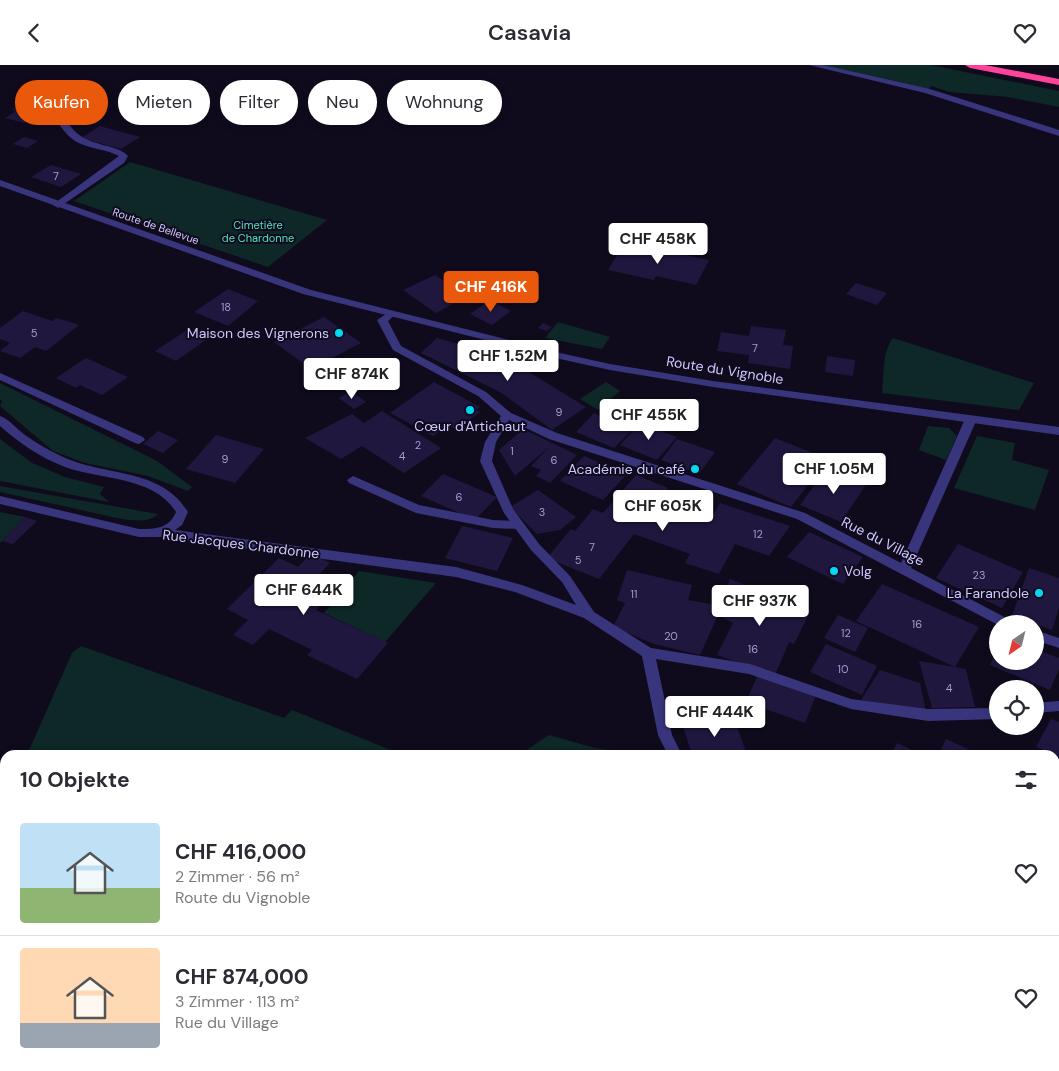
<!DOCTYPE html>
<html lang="de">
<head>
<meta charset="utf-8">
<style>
	:root { --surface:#fff; --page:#f7f7f7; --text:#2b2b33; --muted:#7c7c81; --line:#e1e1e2; --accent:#ea580c }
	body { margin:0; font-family:"DM Sans",sans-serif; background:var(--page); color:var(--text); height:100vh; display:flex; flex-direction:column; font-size:19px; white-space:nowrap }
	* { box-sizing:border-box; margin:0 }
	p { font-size:16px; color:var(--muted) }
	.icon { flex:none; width:28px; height:28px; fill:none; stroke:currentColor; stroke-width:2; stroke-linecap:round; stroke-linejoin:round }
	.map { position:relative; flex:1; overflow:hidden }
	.sheet { position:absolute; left:0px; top:685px; width:1060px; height:321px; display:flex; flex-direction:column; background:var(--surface); border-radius:15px 15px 0 0; box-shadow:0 2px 8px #0003 }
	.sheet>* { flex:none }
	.banner { position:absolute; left:15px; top:15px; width:500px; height:45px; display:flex; gap:10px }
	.needle { width:32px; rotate:215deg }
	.tools { position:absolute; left:989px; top:550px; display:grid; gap:10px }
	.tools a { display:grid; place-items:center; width:55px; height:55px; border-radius:50%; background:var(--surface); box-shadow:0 2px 8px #0003; font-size:25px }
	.price { position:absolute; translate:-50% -42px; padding:0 11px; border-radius:5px; background:#fff; color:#222; font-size:16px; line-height:32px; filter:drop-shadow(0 1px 2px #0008) }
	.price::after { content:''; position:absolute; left:50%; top:30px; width:15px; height:11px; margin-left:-8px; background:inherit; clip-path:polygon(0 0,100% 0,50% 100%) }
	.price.selected { background:var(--accent); color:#fff }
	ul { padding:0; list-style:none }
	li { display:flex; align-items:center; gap:15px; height:125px; padding:0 20px }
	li+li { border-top:1px solid var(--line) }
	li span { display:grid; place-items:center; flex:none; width:140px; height:100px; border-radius:5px; color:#555 }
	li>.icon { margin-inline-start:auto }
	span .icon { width:60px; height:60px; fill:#fffc; stroke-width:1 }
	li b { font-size:21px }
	h2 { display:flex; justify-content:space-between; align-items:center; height:60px; padding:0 20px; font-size:21px }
	.tag { padding:0 18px; border-radius:22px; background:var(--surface); box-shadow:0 2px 8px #0003; font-size:18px; line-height:45px }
	.tag.selected { background:var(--accent); color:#fff }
	header { display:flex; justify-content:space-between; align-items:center; height:65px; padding:0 20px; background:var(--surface); font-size:22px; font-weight:600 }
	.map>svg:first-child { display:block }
	.green { fill:#0e2727 }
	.building { fill:#20173f }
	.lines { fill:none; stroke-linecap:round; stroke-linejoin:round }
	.service { fill:#39357d; fill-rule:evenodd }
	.minor { fill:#39357d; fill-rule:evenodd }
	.tertiary { fill:#39357d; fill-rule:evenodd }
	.motorway { fill:#ff439b; fill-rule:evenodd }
	.poi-dot { fill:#00d8f3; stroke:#0f0b1d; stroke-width:2 }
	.labels { text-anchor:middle; stroke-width:4; stroke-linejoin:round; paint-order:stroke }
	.number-label { font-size:11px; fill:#a39ccf }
	.far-park-label { font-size:11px; fill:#53e0be; stroke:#0f0b1d }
	.far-street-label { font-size:11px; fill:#cfc8ff; stroke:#0f0b1d }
	.poi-label { font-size:14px; fill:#cfc8ff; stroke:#0f0b1d; text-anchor:end }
	.street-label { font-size:14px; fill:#cfc8ff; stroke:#0f0b1d }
</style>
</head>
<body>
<header><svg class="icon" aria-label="back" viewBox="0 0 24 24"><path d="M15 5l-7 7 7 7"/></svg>Casavia<svg class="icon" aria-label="heart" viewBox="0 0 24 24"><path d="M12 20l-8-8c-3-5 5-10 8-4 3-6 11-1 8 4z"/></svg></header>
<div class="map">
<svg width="1059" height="1006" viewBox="0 0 1059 1006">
	<rect width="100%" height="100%" fill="#0f0b1d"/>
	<g class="green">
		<path d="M813,0H931L1059,26V42L1008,32L950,27L931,21L927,26Z"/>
		<path d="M130,97L327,155L268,202L74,136Z"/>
		<path d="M558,257L610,272L602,284L545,273Z"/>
		<path d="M893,273L1034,318L1019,345L882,328C884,311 882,287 893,273Z"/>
		<path d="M606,317L620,326L598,345L580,334Z"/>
		<path d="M0,318L157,396L192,422L188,426L148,411L85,398L53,386L0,341L2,336L0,334Z"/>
		<path d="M928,361L949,363L957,371L946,395L919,385Z"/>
		<path d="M977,371L1015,378L1012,395L1049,405L1035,445L954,423Z"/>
		<path d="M0,374L32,398L65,412L104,422L100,429L109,437L0,416Z"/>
		<path d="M0,421L158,449C148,459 129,455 117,453L0,427Z"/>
		<path d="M0,447L25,452L0,478Z"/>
		<path d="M359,506L436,518L385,577L324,548Z"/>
		<path d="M81,581L284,653L292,645L403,690H27L72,588Z"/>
		<path d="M549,670L595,683L651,690H519Z"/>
		<path d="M5,702V833L0,838V703Z"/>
		<path d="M1055,972H1059V1006H607L596,1001H1055Z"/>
		<path d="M154,1001H366L361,1006H151Z"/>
	</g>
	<g class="building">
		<path d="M19,40L43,47L24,58L5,53L16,46L12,45Z"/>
		<path d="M100,61L140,72L121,84L81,73Z"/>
		<path d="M24,72L38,76L27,83L13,79Z"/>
		<path d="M51,100L81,109L61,122L31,112Z"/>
		<path d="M245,154L259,157L253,163L239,159Z"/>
		<path d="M624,179L666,188L667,186L709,195L696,220L656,211L654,215L608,205Z"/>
		<path d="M435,210L468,231L436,248L403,225Z"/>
		<path d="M856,218L887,228L877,240L846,229Z"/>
		<path d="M228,224L258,236L228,261L194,247Z"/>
		<path d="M490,235L511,246L492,260L470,249Z"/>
		<path d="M23,246L52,256L57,253L79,260L46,286L35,282L20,293L0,286L10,278L0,274V263Z"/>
		<path d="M324,252L361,278L311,304L274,277Z"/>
		<path d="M543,258L552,262L547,266L538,263Z"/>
		<path d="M751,261L786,265L783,280L793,281L790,304L748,298L749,290L717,286L721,267L749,271Z"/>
		<path d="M187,265L207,274L176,296L155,286Z"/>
		<path d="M437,273L465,281L496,296L499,294L530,304L527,306L586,342L552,365L500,327L421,288Z"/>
		<path d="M827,291L855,295L853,311L825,307Z"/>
		<path d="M86,293L128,312L102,330L80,320L76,323L56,313Z"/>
		<path d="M434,317L480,342L476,345L480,347L457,364L448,361L433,371L390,348Z"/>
		<path d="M351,326L366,337L354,344L339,333Z"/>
		<path d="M614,342L643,354L614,383L576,367L594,348L603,353Z"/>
		<path d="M382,346L441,383L404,408L362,381L341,394L305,373L352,349L364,358Z"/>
		<path d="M640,358L677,372L657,395L620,380Z"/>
		<path d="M523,364L577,390L550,418L536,411L541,405L531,401L549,382L515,411L499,385Z"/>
		<path d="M158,366L178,375L163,388L143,379Z"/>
		<path d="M216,370L264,384L235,418L186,404Z"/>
		<path d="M775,373L828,394L791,442L737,419Z"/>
		<path d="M677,374L715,387L699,409L661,395Z"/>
		<path d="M584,391L627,409L603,435L560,416Z"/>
		<path d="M827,403L867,418L841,457L800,440Z"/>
		<path d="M443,409L497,432L475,455L421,431Z"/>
		<path d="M636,410L668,423L656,438L709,457L720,438L790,461L769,491L735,479L719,509L685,498L690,489L634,469L599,514L547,493L571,464L575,466L593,444L603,448Z"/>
		<path d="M538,425L576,452L560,465L537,469L510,442Z"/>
		<path d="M25,452L37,456L13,479L2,476Z"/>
		<path d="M462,461L513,473L497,506L445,493Z"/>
		<path d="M809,467L863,492L843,519L787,492Z"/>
		<path d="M958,479L1023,507L1002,543L936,513Z"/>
		<path d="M311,489L330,498L318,511L339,521L316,545L388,578L357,614L307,590L312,585L269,564L253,580L233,570L248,555L227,544L279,493L298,502Z"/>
		<path d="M1029,503L1059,513V543L1052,565L1012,551Z"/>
		<path d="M627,505L692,520L688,535L722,541L700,590L654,579L613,562L625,538L617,535Z"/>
		<path d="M730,514L811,545L794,579L789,577L775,610L717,590L733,558L723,553L728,543L722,536Z"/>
		<path d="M882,519L979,562L955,602L856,556Z"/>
		<path d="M838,550L868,563L855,587L824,573Z"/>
		<path d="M826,579L877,601L862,630L810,607Z"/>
		<path d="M998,582V596H1035V584L1059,593V604L1050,625L990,600Z"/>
		<path d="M919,596L966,604L975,642L932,643Z"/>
		<path d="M880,605L920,618L926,646L861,635Z"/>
		<path d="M758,609L816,630L805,658L746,637Z"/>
		<path d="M734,653L747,690H692L683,661Z"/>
		<path d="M1051,654L1059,657V761L1055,760V690H1045L1046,686L1036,682Z"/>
		<path d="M946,674L981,690H939Z"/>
		<path d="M897,678L923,690H891Z"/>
		<path d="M0,967L5,969V1001H37L34,1006H0Z"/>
	</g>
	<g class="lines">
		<g class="service">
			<path d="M37,34C57,32 65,59 78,69C92,81 119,80 128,91L124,98L58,143L53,140L55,138L119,91C106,84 89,84 75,76C59,65 56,48 37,38Z"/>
			<path d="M0,308L143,372L145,375L139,379L135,378L0,315Z"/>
			<path d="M353,411L419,440L493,455L518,456L524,460L518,464L493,463L416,448L349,418L347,415Z"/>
		</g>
		<g class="minor">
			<path d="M809,0H823L930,24L1059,65V71L925,28Z"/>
			<path d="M391,246L396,249L388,256L401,281L486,327L511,348L557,368L805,448L901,498L965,354L967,351H975L977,354L911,503L1012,556L1013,559L998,560L797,454L549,374L509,355L496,377L492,396L513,444L539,479L570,511L594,547L651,583L750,599L851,634L928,644L998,643V654L928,656L851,644L749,609L656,594L672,670L682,690H668L658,670L642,591L584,553L515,527L456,512L163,472H139L0,439V431L139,464C155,464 169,464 176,447C154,411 100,415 65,402C41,393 19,378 0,361V351C9,354 17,364 25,370C36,378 48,385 61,391C104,412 161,402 188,447L182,460L175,465L456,502L522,520L576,540L562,517L531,485L504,448L480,396L485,377L501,351L478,331L393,285L377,255Z"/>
			<path d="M1035,565L1059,573V583L1035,575Z"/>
			<path d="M1059,636V646L1035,648V638Z"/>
			<path d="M1055,883H1059V899L1055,897Z"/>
		</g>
		<path class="tertiary" d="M0,115L311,225L560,288L610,299L713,316L1059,362V370L713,322L610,305L560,294L303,229L0,121Z"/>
		<path class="motorway" d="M965,0H985L1059,14V20L970,3Z"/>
	</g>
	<g class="poi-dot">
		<circle cx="339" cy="268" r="5"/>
		<circle cx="470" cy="345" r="5"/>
		<circle cx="695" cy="404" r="5"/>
		<circle cx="834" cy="506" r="5"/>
		<circle cx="1039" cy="528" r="5"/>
	</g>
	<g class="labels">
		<g class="number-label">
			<text x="56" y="115">7</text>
			<text x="226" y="246">18</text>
			<text x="34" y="272">5</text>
			<text x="755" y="287">7</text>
			<text x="559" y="351">9</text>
			<text x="418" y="384">2</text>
			<text x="512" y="390">1</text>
			<text x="402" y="395">4</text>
			<text x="225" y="398">9</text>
			<text x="554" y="399">6</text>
			<text x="459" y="436">6</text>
			<text x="542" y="451">3</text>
			<text x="758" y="473">12</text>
			<text x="592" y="486">7</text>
			<text x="578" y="499">5</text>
			<text x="979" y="514">23</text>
			<text x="634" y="533">11</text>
			<text x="917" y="563">16</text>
			<text x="846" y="572">12</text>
			<text x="671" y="575">20</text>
			<text x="753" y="588">16</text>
			<text x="843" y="608">10</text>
			<text x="949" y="627">4</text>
		</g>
		<g class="far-park-label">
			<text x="258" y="164">Cimetière<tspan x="258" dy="13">de Chardonne</tspan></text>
		</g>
		<g class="far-street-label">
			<text transform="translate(156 161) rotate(19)" y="4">Route de Bellevue</text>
		</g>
		<g class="poi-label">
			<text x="329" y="273">Maison des Vignerons</text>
			<text x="470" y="366" text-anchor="middle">Cœur d'Artichaut</text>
			<text x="685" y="409">Académie du café</text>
			<text x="844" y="511" text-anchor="start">Volg</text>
			<text x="1029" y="533">La Farandole</text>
		</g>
		<g class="street-label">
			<text transform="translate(725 305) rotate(9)" y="5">Route du Vignoble</text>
			<text transform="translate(883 476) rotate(27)" y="5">Rue du Village</text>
			<text transform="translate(241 479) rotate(7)" y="5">Rue Jacques Chardonne</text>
		</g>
	</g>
</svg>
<div class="tools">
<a><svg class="needle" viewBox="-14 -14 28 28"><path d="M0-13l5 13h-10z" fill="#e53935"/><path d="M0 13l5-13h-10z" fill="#7c7c81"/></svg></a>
<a><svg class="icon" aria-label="locate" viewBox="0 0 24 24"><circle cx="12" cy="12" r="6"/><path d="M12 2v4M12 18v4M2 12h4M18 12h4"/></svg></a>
</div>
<b class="price" style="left:658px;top:200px">CHF 458K</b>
<b class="price selected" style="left:491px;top:248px">CHF 416K</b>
<b class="price" style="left:508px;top:317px">CHF 1.52M</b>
<b class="price" style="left:352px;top:335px">CHF 874K</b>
<b class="price" style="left:649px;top:376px">CHF 455K</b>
<b class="price" style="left:834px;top:430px">CHF 1.05M</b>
<b class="price" style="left:663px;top:467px">CHF 605K</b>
<b class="price" style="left:304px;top:551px">CHF 644K</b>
<b class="price" style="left:760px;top:562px">CHF 937K</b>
<b class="price" style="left:715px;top:673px">CHF 444K</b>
<div class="banner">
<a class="tag selected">Kaufen</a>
<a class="tag">Mieten</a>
<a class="tag">Filter</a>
<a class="tag">Neu</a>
<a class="tag">Wohnung</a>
</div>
<section class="sheet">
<h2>10 Objekte<svg class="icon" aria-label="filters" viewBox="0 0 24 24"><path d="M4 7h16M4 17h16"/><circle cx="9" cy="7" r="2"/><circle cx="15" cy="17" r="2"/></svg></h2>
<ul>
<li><span style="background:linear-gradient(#bfe0f5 65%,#8fb573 0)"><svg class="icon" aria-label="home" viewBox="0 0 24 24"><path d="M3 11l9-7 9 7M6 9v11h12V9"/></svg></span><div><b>CHF 416,000</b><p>2 Zimmer · 56 m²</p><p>Route du Vignoble</p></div><svg class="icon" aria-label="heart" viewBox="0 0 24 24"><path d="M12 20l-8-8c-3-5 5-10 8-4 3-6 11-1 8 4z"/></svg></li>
<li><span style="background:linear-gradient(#ffd9b3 75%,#9aa5b1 0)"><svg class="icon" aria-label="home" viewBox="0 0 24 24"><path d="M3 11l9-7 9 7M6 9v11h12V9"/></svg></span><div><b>CHF 874,000</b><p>3 Zimmer · 113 m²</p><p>Rue du Village</p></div><svg class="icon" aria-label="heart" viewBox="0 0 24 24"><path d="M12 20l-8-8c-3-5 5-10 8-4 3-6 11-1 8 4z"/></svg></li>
</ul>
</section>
</div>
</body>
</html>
